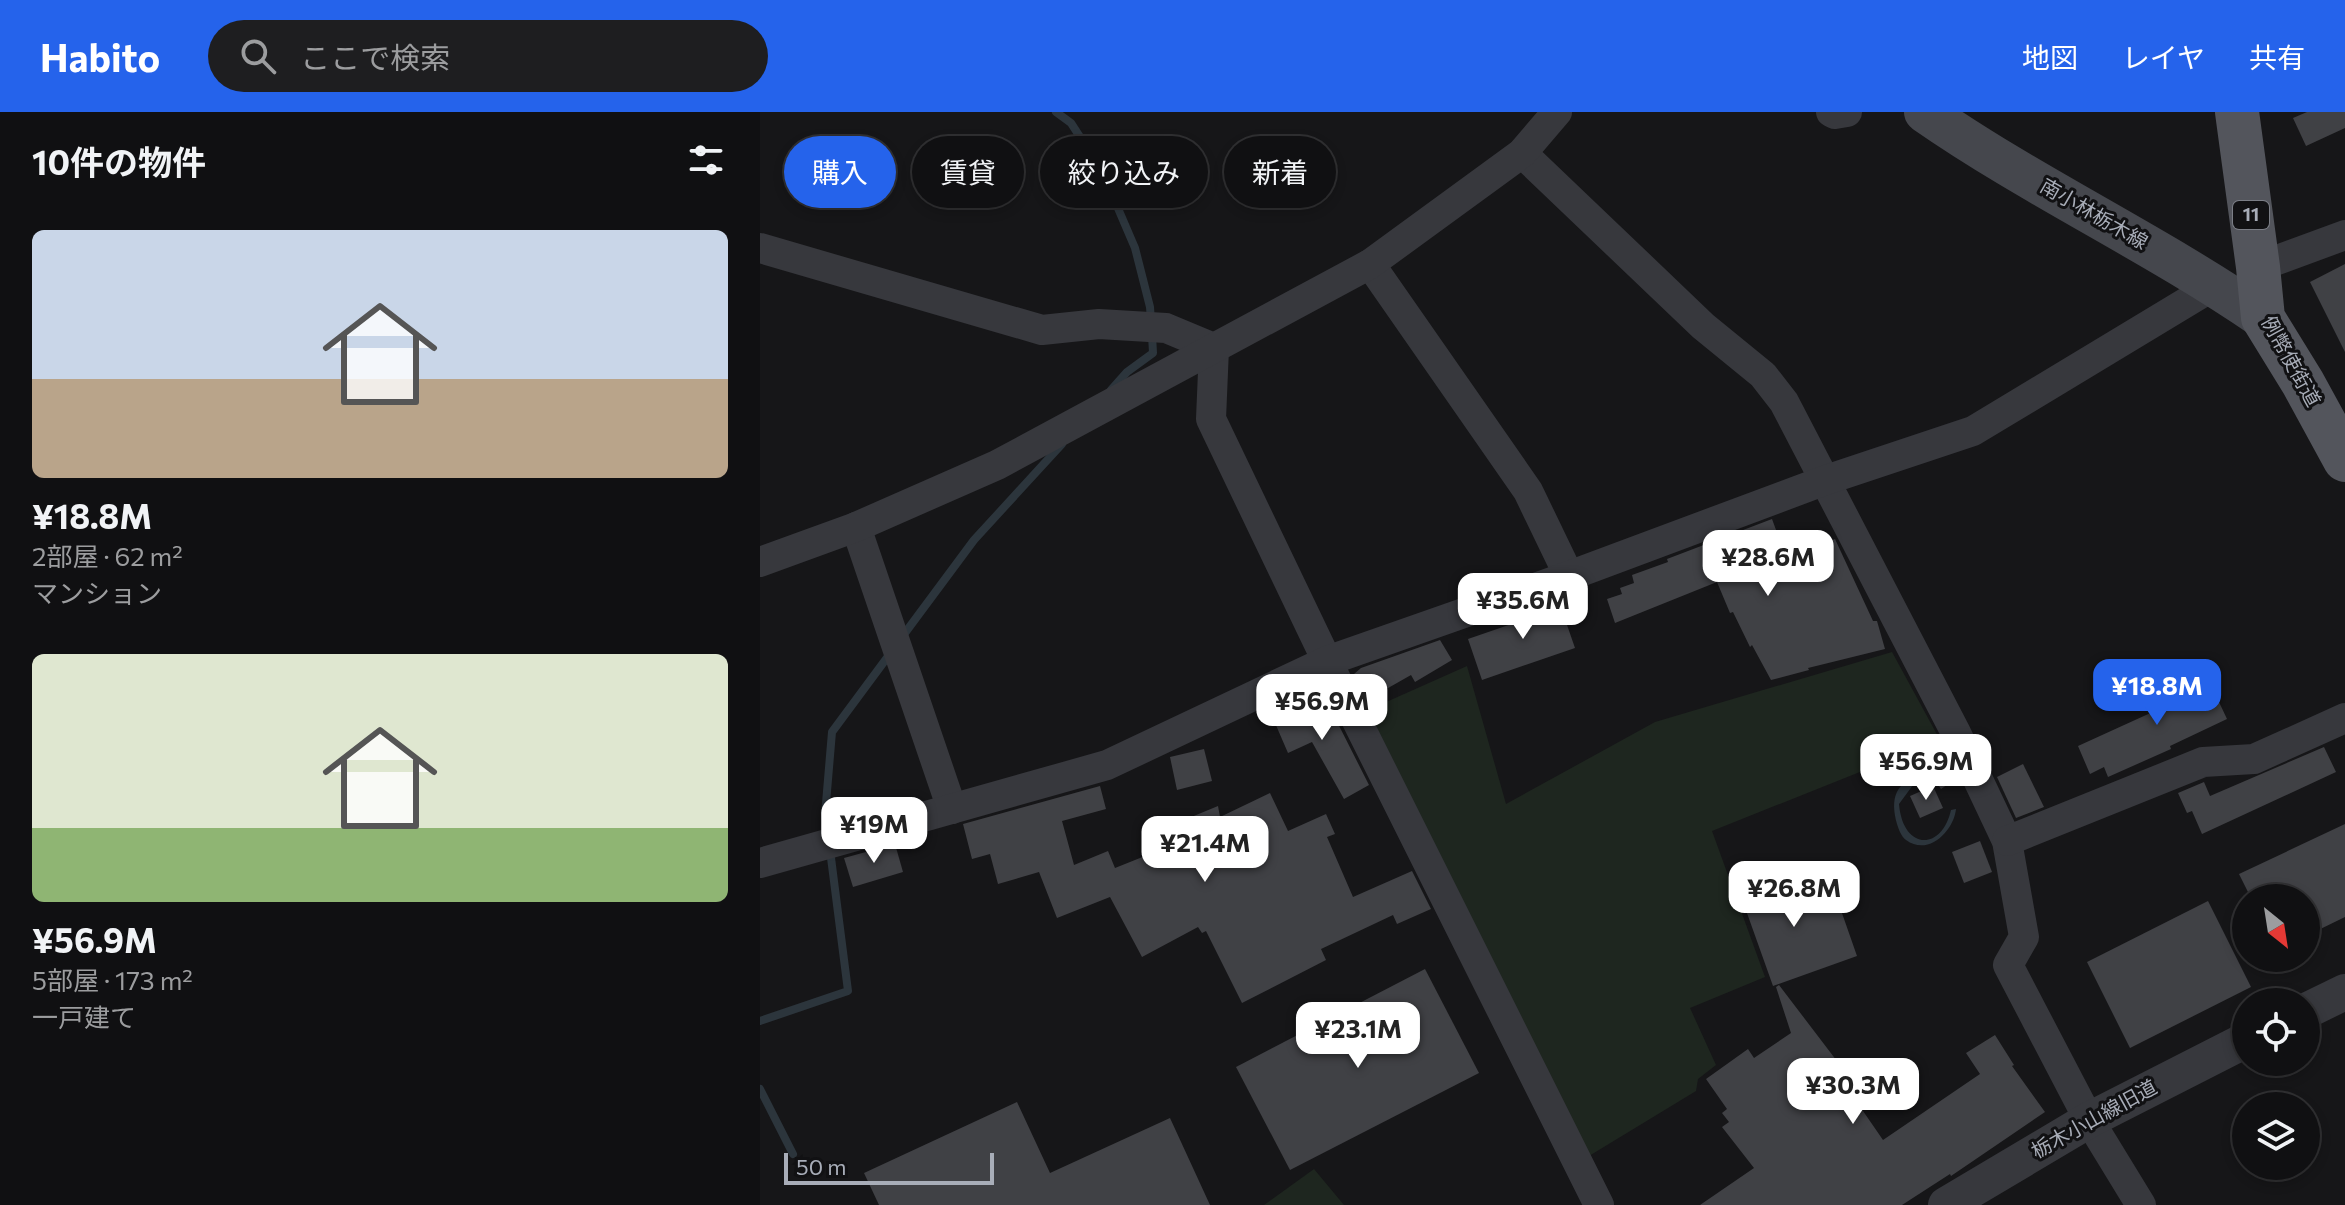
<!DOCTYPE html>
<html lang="ja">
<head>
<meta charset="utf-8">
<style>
	:root { --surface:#101012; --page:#1e1e20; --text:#f1f3f6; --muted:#9c9d9f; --line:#303032; --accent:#2563eb }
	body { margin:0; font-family:Commissioner,"Noto Sans JP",sans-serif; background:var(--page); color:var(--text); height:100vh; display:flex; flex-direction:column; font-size:30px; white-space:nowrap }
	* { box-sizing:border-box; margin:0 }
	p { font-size:26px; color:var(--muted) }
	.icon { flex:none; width:44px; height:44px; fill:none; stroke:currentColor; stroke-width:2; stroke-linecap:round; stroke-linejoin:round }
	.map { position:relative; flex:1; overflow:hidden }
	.drawer { display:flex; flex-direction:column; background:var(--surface); width:760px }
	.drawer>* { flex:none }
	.hud { position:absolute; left:24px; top:24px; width:760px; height:72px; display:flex; gap:16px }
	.needle { width:52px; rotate:150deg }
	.fabs { position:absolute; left:1472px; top:772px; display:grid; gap:16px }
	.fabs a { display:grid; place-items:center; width:88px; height:88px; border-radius:50%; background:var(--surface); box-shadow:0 4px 12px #0003,0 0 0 2px var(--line); font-size:40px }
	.scale { position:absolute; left:24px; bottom:20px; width:210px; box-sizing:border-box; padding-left:8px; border:4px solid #a8adb8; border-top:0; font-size:22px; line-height:28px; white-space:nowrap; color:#a8adb8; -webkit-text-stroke:6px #111113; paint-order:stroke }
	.price { position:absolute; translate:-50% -68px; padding:0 18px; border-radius:16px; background:#fff; color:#222; font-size:26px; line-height:52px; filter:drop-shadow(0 2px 4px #0008) }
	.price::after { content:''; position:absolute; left:50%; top:48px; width:24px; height:18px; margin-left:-12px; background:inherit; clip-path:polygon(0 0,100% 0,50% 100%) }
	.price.on { background:var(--accent); color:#fff }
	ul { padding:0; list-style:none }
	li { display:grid; align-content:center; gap:16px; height:424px; padding:0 32px }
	li span { display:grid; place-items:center; height:248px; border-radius:12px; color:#555 }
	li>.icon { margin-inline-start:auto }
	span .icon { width:144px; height:144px; fill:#fffc; stroke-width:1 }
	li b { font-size:34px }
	h2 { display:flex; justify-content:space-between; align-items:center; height:96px; padding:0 32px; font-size:34px }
	.chip { padding:0 28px; border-radius:36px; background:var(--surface); box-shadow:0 4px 12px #0003,0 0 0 2px var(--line); font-size:28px; line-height:72px }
	.chip.on { background:var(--accent); color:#fff }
	header { display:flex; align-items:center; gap:48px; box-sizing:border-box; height:112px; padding:0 40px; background:var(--accent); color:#fff }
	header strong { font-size:38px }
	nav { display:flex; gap:44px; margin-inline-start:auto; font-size:28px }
	.search { width:560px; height:72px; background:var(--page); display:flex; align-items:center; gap:20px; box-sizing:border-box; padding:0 28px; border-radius:44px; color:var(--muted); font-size:30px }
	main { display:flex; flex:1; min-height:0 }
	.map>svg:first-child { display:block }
	.green { fill:#1e261f }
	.water { fill:#2c353c }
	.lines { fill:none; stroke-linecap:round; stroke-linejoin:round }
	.stream { stroke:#2c353c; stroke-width:8 }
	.building { fill:#404145 }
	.minor { stroke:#37383d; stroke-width:30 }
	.tertiary { stroke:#37383d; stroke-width:36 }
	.secondary { stroke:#45474d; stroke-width:42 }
	.primary { stroke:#53555c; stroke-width:44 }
	.labels { text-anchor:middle; stroke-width:6; stroke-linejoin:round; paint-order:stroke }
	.shield { fill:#111113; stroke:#7b7e86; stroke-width:2 }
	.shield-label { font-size:18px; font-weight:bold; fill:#a8adb8 }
	.street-label { font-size:20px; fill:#a8adb8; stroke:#111113 }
</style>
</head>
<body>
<header>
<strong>Habito</strong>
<div class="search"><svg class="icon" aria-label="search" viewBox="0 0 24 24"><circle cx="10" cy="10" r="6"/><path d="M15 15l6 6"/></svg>ここで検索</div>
<nav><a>地図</a><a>レイヤ</a><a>共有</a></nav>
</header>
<main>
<section class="drawer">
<h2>10件の物件<svg class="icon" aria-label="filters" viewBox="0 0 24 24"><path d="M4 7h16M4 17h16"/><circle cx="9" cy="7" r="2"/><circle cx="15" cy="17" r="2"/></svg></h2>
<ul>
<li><span style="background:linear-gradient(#c9d6e8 60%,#b9a48a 0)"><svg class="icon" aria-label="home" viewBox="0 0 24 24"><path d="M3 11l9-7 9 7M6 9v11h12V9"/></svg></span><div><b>¥18.8M</b><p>2部屋 · 62 m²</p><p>マンション</p></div></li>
<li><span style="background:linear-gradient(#dfe7d0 70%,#8fb573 0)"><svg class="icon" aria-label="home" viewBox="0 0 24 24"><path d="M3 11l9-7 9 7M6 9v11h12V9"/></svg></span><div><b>¥56.9M</b><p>5部屋 · 173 m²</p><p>一戸建て</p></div></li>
</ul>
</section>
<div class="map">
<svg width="1585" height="1093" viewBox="0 0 1585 1093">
	<rect width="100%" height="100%" fill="#161618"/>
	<g class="green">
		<path d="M1132,540L1180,628L952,719L1005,865L930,896L956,953L938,967L936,979L829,1044L606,599L707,554L746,692L895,610Z"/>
		<path d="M554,1057L584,1093H504Z"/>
	</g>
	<path class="water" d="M1161,663L1169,664V667L1153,673L1139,692C1143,739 1182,739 1191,698L1196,697C1194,718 1169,745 1146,728C1141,724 1139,718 1137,712C1130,687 1135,670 1161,663Z"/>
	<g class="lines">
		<g class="stream">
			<path d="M296,0L311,11L342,59L375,136L390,195L391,209"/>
			<path d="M351,278L367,260L393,241L392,223"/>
			<path d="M142,525L214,428L302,332"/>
			<path d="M68,725L65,703L72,620L132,539"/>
			<path d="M0,909L88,879L70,738"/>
			<path d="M0,977L33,1042"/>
		</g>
	</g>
	<g class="building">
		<path d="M1547,0H1585V16L1546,34L1533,6Z"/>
		<path d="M1585,152V240L1550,170Z"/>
		<path d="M1012,407L1027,448L1075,427L1113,509H1117L1125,537L1048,556L1049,558L1011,568L992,533L990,535L973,500L970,501L957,470L855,511L847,487L862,482L860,476L874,471L872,463L908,450L907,447Z"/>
		<path d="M798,487L815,536L722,568L708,527L769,506L766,498Z"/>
		<path d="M680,528L692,548L655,570L651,563L607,588L594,562L601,556Z"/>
		<path d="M1443,556L1467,607L1410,634L1411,637L1348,665L1344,655L1330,662L1318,634L1408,593L1401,576Z"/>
		<path d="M563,582L609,673L584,687L552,630L528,641L512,604Z"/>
		<path d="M1564,635L1576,660L1442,722L1432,699L1427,701L1418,681L1444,670L1450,684Z"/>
		<path d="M444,637L452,669L417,678L410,645Z"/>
		<path d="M1184,638L1197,666L1181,677L1163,651Z"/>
		<path d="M1263,652L1284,695L1256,706L1237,665Z"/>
		<path d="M340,674L346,697L302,709L314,753L348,739L355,756L400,738L395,720L458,694L460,705L510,681L528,719L566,702L575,722L567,725L593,785L652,759L671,797L637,812L633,803L561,837L566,848L482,891L446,819L442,821L438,815L382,845L350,785L297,806L279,760L238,772L230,742L212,747L203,712Z"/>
		<path d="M1173,674L1183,696L1160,706L1150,684Z"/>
		<path d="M1585,712V805L1546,824V786H1491L1479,762Z"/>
		<path d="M1220,729L1232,760L1204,771L1192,740Z"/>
		<path d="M135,732L143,760L93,775L84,746Z"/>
		<path d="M1021,757L1038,798L1076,784L1097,844L1013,874L977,773Z"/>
		<path d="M1448,789L1491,875L1370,936L1327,850Z"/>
		<path d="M665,857L719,961L530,1058L476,955Z"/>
		<path d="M1019,873L1099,978L1092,983L1123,1028L1220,962L1206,941L1235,923L1254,953L1252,954L1285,1000L1191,1064L1190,1062L1142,1093H940L994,1056L962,1015L969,1010L962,1001L967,997L946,967L988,937L994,946L1031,921L1016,875Z"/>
		<path d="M257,990L290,1061L410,1006L450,1093H119L104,1061Z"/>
	</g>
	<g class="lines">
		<g class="minor">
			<path d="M1071,0L1075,2L1087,0"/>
			<path d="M762,41L943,214L1003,263L1024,290L1196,621L1247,729L1264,825L1248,853L1329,1008L1381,1093"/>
			<path d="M0,136L282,218L339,212L406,216L454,236L451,307L567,549L839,1093"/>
			<path d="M610,152L768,379L809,464"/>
			<path d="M1498,155L1585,123"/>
			<path d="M96,415L192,697"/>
			<path d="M0,450L96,415L237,353L610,152L762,41L797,0"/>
			<path d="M1247,729L1443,650L1494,647L1585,606"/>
			<path d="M0,751L347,653L567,549L809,464L1066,368L1213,319L1455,173"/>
		</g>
		<g class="tertiary">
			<path d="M1546,899L1585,880"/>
			<path d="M1186,1093L1329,1008L1486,928"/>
		</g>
		<path class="secondary" d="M1165,0C1273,75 1394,131 1503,206"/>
		<path class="primary" d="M1477,0L1498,155L1503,206L1543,271L1585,348"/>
	</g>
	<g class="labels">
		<rect class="shield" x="1473" y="89" width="36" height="28" rx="6"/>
		<g class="shield-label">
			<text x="1491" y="109">11</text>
		</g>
		<g class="street-label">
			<text transform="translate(1334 102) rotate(30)" y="7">南小林栃木線</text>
			<text transform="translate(1531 249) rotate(61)" y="7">例幣使街道</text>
			<text transform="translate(1334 1007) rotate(-29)" y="7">栃木小山線旧道</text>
		</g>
	</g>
</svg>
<div class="fabs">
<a><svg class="needle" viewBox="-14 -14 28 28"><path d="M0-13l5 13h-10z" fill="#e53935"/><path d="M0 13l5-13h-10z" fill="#9c9d9f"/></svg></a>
<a><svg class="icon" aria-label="locate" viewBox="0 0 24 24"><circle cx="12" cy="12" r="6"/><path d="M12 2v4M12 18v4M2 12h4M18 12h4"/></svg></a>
<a><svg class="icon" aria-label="layers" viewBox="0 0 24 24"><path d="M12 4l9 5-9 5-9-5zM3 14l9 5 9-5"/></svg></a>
</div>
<div class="scale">50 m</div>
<b class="price" style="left:1008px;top:486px">¥28.6M</b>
<b class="price" style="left:763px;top:529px">¥35.6M</b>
<b class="price on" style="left:1397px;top:615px">¥18.8M</b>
<b class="price" style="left:562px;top:630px">¥56.9M</b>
<b class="price" style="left:1166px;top:690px">¥56.9M</b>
<b class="price" style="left:114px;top:753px">¥19M</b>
<b class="price" style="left:445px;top:772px">¥21.4M</b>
<b class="price" style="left:1034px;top:817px">¥26.8M</b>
<b class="price" style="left:598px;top:958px">¥23.1M</b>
<b class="price" style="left:1093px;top:1014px">¥30.3M</b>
<div class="hud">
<a class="chip on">購入</a>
<a class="chip">賃貸</a>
<a class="chip">絞り込み</a>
<a class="chip">新着</a>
</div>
</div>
</main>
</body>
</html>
